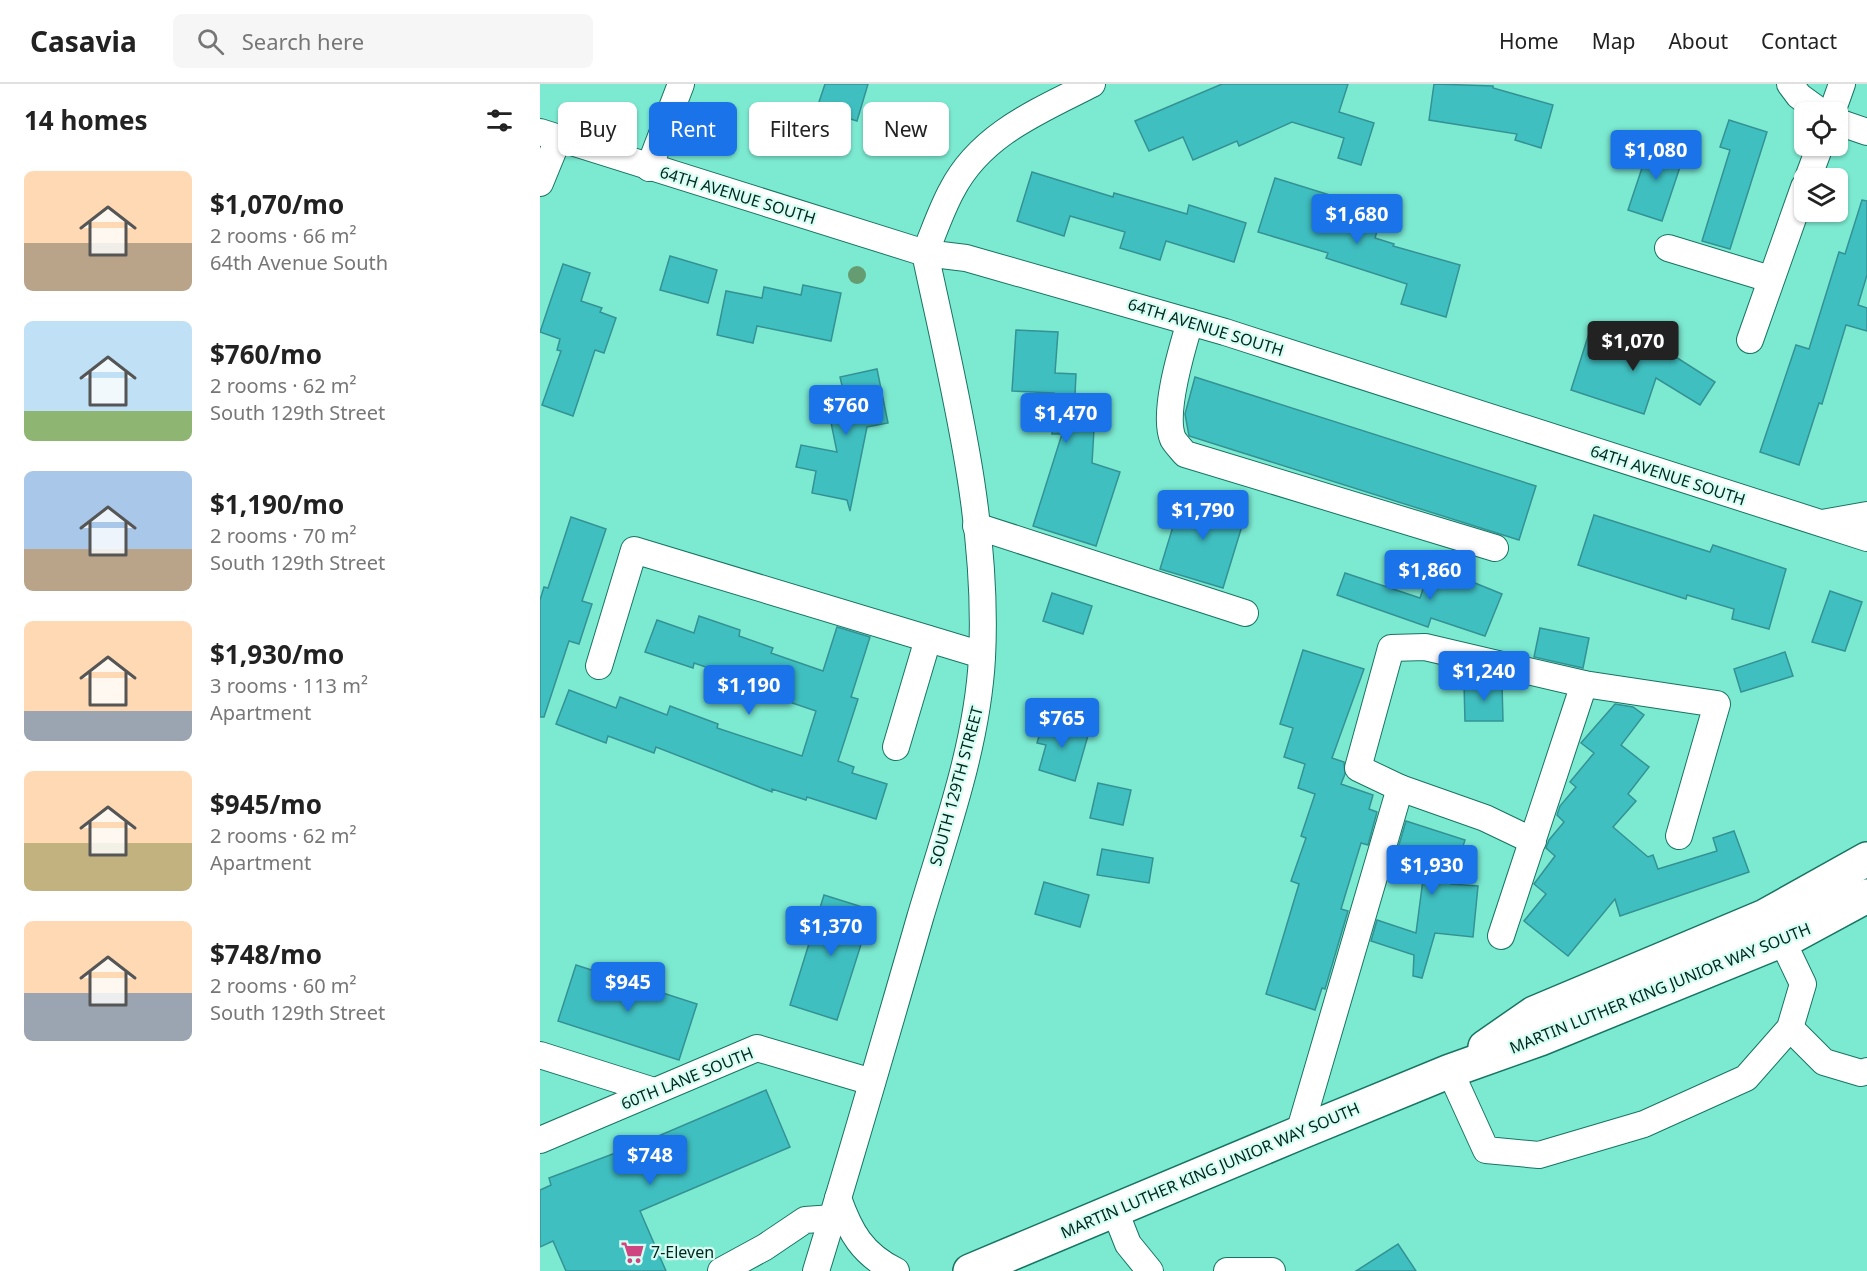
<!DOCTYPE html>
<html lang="en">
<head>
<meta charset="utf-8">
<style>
	:root { --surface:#fff; --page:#f6f6f6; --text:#222; --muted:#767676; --line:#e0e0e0; --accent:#1a73e8 }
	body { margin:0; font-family:"Noto Sans",sans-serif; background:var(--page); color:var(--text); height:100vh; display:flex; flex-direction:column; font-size:22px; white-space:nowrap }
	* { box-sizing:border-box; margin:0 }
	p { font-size:20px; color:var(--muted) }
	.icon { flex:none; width:33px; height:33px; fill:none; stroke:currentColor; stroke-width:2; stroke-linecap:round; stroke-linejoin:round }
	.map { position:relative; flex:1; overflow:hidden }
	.side { display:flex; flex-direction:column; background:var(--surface); width:540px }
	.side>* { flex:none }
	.guide { position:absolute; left:18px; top:18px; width:570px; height:54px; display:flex; gap:12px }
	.tools { position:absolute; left:1254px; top:18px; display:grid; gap:12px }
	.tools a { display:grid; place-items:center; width:54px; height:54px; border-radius:9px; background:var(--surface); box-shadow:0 2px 4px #0004; font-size:30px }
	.price { position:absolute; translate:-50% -51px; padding:0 14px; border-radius:6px; background:var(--accent); color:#fff; font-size:20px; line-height:39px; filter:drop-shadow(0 2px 3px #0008) }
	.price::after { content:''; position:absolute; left:50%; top:36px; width:18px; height:14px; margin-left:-9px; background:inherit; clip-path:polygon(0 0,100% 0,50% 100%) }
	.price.current { background:#222; color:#fff }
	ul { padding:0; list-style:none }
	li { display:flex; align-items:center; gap:18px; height:150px; padding:0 24px }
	li span { display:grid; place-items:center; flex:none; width:168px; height:120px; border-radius:9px; color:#555 }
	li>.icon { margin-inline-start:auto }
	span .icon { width:72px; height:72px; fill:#fffc; stroke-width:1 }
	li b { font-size:26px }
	h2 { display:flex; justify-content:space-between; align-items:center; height:72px; padding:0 24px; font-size:26px }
	.tag { padding:0 21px; border-radius:9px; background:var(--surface); box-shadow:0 2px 4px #0004; font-size:21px; line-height:54px }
	.tag.current { background:var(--accent); color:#fff }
	header { display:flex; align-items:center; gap:36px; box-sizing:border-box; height:84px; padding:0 30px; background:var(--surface); border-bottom:2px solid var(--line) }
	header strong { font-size:28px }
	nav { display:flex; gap:33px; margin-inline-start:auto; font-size:21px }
	.search { width:420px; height:54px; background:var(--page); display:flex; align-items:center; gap:15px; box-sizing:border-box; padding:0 21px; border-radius:9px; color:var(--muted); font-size:22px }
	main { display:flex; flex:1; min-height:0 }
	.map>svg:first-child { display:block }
	.building { fill:#40bfc1; stroke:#349294; stroke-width:1.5 }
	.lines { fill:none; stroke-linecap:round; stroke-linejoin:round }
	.minor-casing { stroke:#177463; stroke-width:28 }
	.major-casing { stroke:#177463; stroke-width:36 }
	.minor { stroke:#fff; stroke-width:26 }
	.major { stroke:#fff; stroke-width:33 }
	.tree { fill:#669c71 }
	.labels { text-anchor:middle; stroke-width:4.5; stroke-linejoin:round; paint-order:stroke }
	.street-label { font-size:16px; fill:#01261f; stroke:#d6fef3 }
	.poi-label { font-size:16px; fill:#01261f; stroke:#d6fef3; text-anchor:start }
</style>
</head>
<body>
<header>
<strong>Casavia</strong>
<div class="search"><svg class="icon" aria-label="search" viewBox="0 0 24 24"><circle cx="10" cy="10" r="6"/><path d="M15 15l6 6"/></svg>Search here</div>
<nav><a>Home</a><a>Map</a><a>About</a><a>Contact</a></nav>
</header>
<main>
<section class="side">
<h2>14 homes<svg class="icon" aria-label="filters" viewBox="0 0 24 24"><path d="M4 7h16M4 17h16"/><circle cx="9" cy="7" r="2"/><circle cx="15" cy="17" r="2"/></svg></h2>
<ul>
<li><span style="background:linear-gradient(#ffd9b3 60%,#b9a48a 0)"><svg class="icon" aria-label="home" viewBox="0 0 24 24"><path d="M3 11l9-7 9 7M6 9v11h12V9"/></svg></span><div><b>$1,070/mo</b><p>2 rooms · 66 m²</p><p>64th Avenue South</p></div></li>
<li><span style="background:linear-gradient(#bfe0f5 75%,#8fb573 0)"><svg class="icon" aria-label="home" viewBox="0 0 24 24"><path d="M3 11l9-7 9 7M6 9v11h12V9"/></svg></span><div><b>$760/mo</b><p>2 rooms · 62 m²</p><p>South 129th Street</p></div></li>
<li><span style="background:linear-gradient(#a9c7e8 65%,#b9a48a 0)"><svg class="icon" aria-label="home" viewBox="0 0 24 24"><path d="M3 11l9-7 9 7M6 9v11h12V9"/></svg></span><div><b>$1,190/mo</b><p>2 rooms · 70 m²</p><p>South 129th Street</p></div></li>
<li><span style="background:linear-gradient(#ffd9b3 75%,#9aa5b1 0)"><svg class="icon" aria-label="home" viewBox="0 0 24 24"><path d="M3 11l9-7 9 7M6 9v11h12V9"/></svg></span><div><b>$1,930/mo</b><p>3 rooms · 113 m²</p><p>Apartment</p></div></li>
<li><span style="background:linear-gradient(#ffd9b3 60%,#c2b280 0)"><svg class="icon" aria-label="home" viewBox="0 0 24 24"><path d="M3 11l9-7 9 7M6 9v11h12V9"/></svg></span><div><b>$945/mo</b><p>2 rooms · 62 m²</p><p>Apartment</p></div></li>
<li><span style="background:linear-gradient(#ffd9b3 60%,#9aa5b1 0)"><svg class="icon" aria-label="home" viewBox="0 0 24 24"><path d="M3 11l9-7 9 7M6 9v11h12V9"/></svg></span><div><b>$748/mo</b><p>2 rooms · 60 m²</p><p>South 129th Street</p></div></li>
</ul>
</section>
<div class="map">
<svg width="1327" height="1187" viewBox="0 0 1327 1187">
	<rect width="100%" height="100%" fill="#7cead1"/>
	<g class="building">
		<path d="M285,0H328L317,37L277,24Z"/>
		<path d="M682,0H808L799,28L834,39L821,81L798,74L804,54L752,38L699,62L697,57L653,76L643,53L609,67L595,37Z"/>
		<path d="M894,0L953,2V4L1013,21L1001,64L975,56L977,50L889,36Z"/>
		<path d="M1189,36L1227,48L1190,165L1162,157L1190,66L1180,63Z"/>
		<path d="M1111,57L1145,68L1122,137L1088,126Z"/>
		<path d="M492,88L573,113L574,109L647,130L649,121L706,139L694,178L626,157L620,176L580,164L585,148L530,132L524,152L477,137Z"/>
		<path d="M735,94L793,112L790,121L840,137L835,154L854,160L853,162L920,181L906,233L861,220L867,200L786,174L788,169L718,148Z"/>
		<path d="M1322,116L1327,117V191L1318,221L1327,224V247L1306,241L1282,320L1279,319L1259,381L1220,368L1256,261L1269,265L1299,168L1305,170Z"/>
		<path d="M130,172L177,186L168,219L120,206Z"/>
		<path d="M23,180L50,189L41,217L62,224L60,228L76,234L64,269L55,266L33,332L2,321L21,267L17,266L20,255L0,248Z"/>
		<path d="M263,201L301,209L291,257L217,242L213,259L177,251L186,207L222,214L224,203L261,211Z"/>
		<path d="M1051,243L1128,268L1175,298L1160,321L1116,294L1104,330L1031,306Z"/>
		<path d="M476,246L518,248L515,289L536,290L535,311L556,312L552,379L580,388L556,462L493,442L522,350H512L514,309L472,307Z"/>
		<path d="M337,285L348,339L327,343L310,427L307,416L272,409L276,387L256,383L261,361L297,368L286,314L304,310L300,293Z"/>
		<path d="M655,293L996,402L979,456L649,352L645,330Z"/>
		<path d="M643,410L706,429L683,504L620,485Z"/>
		<path d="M1054,431L1170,468L1173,461L1246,485L1229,545L1192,535L1194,525L1147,511L1146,515L1038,481Z"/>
		<path d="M31,433L66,445L42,517L52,520L39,560L29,557L4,633H0V516L4,503L8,504Z"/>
		<path d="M890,484L931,494L930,497L962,510L945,552L891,534L888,543L797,511L805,489L880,514Z"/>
		<path d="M1290,507L1322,518L1305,567L1272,558Z"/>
		<path d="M512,509L552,522L543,550L503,537Z"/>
		<path d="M159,532L200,546L199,552L233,564L231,569L283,587L297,543L330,553L311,613L318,615L298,677L314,683L312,689L347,700L336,735L267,713L266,716L232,705V708L116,663L114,669L68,652L66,659L16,640L29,606L76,624L80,613L127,631L130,622L178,640L177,644L262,672L276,627L217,607L219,601L154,579L153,584L105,568L117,536L154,549Z"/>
		<path d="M1000,544L1049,554L1043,584L994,573Z"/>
		<path d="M763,566L824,585L792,674L804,678L805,690L801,700L833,711L829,725L837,728L828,761L821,759L801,825L808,827L785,905L782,904L775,926L726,910L759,800L751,797L766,754L761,752L775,710L758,704L765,680L744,673L753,644L740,640Z"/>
		<path d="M1245,568L1253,592L1201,608L1194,585Z"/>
		<path d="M962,599L963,637H925L924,600Z"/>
		<path d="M1075,620L1093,623L1104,631L1081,661L1109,683L1088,710L1096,717L1073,743L1108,773L1113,771L1118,785L1177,767L1173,754L1194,747L1209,788L1080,832L1075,815L1028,872L984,837L1006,810L994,800L1015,772L1006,764L1009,756L1024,738L1017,731L1020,722L1036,703L1030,698L1054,669L1041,659Z"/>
		<path d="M504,635L549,648L535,697L499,686L506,661L497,659Z"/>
		<path d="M558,699L591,706L583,741L550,734Z"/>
		<path d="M866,737L925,756L911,800L938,802L933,853L895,849L882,894L873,892L874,871L831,857L837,836L876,849L885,780L856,771Z"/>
		<path d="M562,765L613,774L609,799L557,791Z"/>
		<path d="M504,798L549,811L540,843L495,830Z"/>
		<path d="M284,811L332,826L297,936L250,921Z"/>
		<path d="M36,881L157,920L139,976L18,937Z"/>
		<path d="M226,1006L250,1063L100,1127L126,1187H26L13,1157L0,1163V1106L11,1101L9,1094L102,1059Z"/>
		<path d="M858,1160L876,1187H816Z"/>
	</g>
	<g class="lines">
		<defs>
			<g id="minor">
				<path d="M1250,0L1259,12L1281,28"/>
				<path d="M1292,28L1302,0"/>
				<path d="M1298,38L1327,48"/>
				<path d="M0,48L385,169L426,174L685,248L1327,454"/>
				<path d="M109,84L141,0"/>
				<path d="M1268,94L1280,62"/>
				<path d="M0,99L18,55"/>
				<path d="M1128,164L1230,195"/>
				<path d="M385,169C394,148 401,126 412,106C441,50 499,27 552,0"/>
				<path d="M650,238C642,265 622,329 633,355C636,360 641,365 645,370L955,464"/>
				<path d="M1210,256L1264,103"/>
				<path d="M1282,439L1327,431"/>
				<path d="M436,442L705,529"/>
				<path d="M59,582L94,466L442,571"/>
				<path d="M356,663L388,555"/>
				<path d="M993,757L945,734L860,704L818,684L851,564L885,563L1044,600L1177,620L1139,752"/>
				<path d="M961,852L1044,600"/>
				<path d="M1250,944L1284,978L1321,989L1327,987"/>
				<path d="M0,971L114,1007"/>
				<path d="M910,987L946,1066L999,1071L1104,1040L1206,994L1250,944L1263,900L1242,856"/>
				<path d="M759,1049L860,704"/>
				<path d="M0,1056L217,964L332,998"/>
				<path d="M298,1114C310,1148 322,1170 356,1187"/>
				<path d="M575,1127L588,1160L610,1187"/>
				<path d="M181,1187L225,1163L265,1136L293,1134"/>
				<path d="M276,1187C312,1070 346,952 380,834C405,749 437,663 442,574C449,437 413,301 385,169"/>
				<path d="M687,1187H732"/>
			</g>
			<g id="major">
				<path d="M945,963L994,929L1225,832L1327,775"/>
				<path d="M430,1187L759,1049L910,987L1000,955L1255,851L1327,812"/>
			</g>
		</defs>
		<use href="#minor" class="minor-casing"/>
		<use href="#major" class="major-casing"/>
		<use href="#minor" class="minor"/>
		<use href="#major" class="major"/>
	</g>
	<circle class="tree" cx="317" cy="191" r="9"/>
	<defs>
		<symbol id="supermarket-bare" viewBox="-9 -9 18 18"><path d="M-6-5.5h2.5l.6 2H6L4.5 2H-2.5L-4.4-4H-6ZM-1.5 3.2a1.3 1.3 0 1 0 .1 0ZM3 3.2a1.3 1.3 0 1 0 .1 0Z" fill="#ce4581" stroke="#d6fef3" stroke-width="2.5" paint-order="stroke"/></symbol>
	</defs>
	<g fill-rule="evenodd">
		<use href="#supermarket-bare" x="76" y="1152" width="33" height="33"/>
	</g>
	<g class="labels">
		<g class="street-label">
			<text transform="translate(198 111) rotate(17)" y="6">64TH AVENUE SOUTH</text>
			<text transform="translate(666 243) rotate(17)" y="6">64TH AVENUE SOUTH</text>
			<text transform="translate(1128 391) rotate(18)" y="6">64TH AVENUE SOUTH</text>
			<text transform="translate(416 702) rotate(-75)" y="6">SOUTH 129TH STREET</text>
			<text transform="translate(1120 904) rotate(-22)" y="6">MARTIN LUTHER KING JUNIOR WAY SOUTH</text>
			<text transform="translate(147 994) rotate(-22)" y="6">60TH LANE SOUTH</text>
			<text transform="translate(670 1086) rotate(-23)" y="6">MARTIN LUTHER KING JUNIOR WAY SOUTH</text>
		</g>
		<g class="poi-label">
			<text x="111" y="1174">7-Eleven</text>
		</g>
	</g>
</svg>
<div class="tools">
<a><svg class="icon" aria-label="locate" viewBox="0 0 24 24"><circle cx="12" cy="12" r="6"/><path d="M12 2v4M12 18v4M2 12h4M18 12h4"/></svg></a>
<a><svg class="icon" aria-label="layers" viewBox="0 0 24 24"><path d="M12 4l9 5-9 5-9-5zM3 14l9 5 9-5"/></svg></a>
</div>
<b class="price" style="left:1116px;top:97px">$1,080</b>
<b class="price" style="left:817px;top:161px">$1,680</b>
<b class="price current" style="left:1093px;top:288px">$1,070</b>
<b class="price" style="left:306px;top:352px">$760</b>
<b class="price" style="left:526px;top:360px">$1,470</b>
<b class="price" style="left:663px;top:457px">$1,790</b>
<b class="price" style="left:890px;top:517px">$1,860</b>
<b class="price" style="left:944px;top:618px">$1,240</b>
<b class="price" style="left:209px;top:632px">$1,190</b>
<b class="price" style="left:522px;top:665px">$765</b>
<b class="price" style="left:892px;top:812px">$1,930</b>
<b class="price" style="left:291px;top:873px">$1,370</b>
<b class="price" style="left:88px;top:929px">$945</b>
<b class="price" style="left:110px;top:1102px">$748</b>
<div class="guide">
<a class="tag">Buy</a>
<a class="tag current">Rent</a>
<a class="tag">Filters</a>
<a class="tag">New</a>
</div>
</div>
</main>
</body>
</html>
